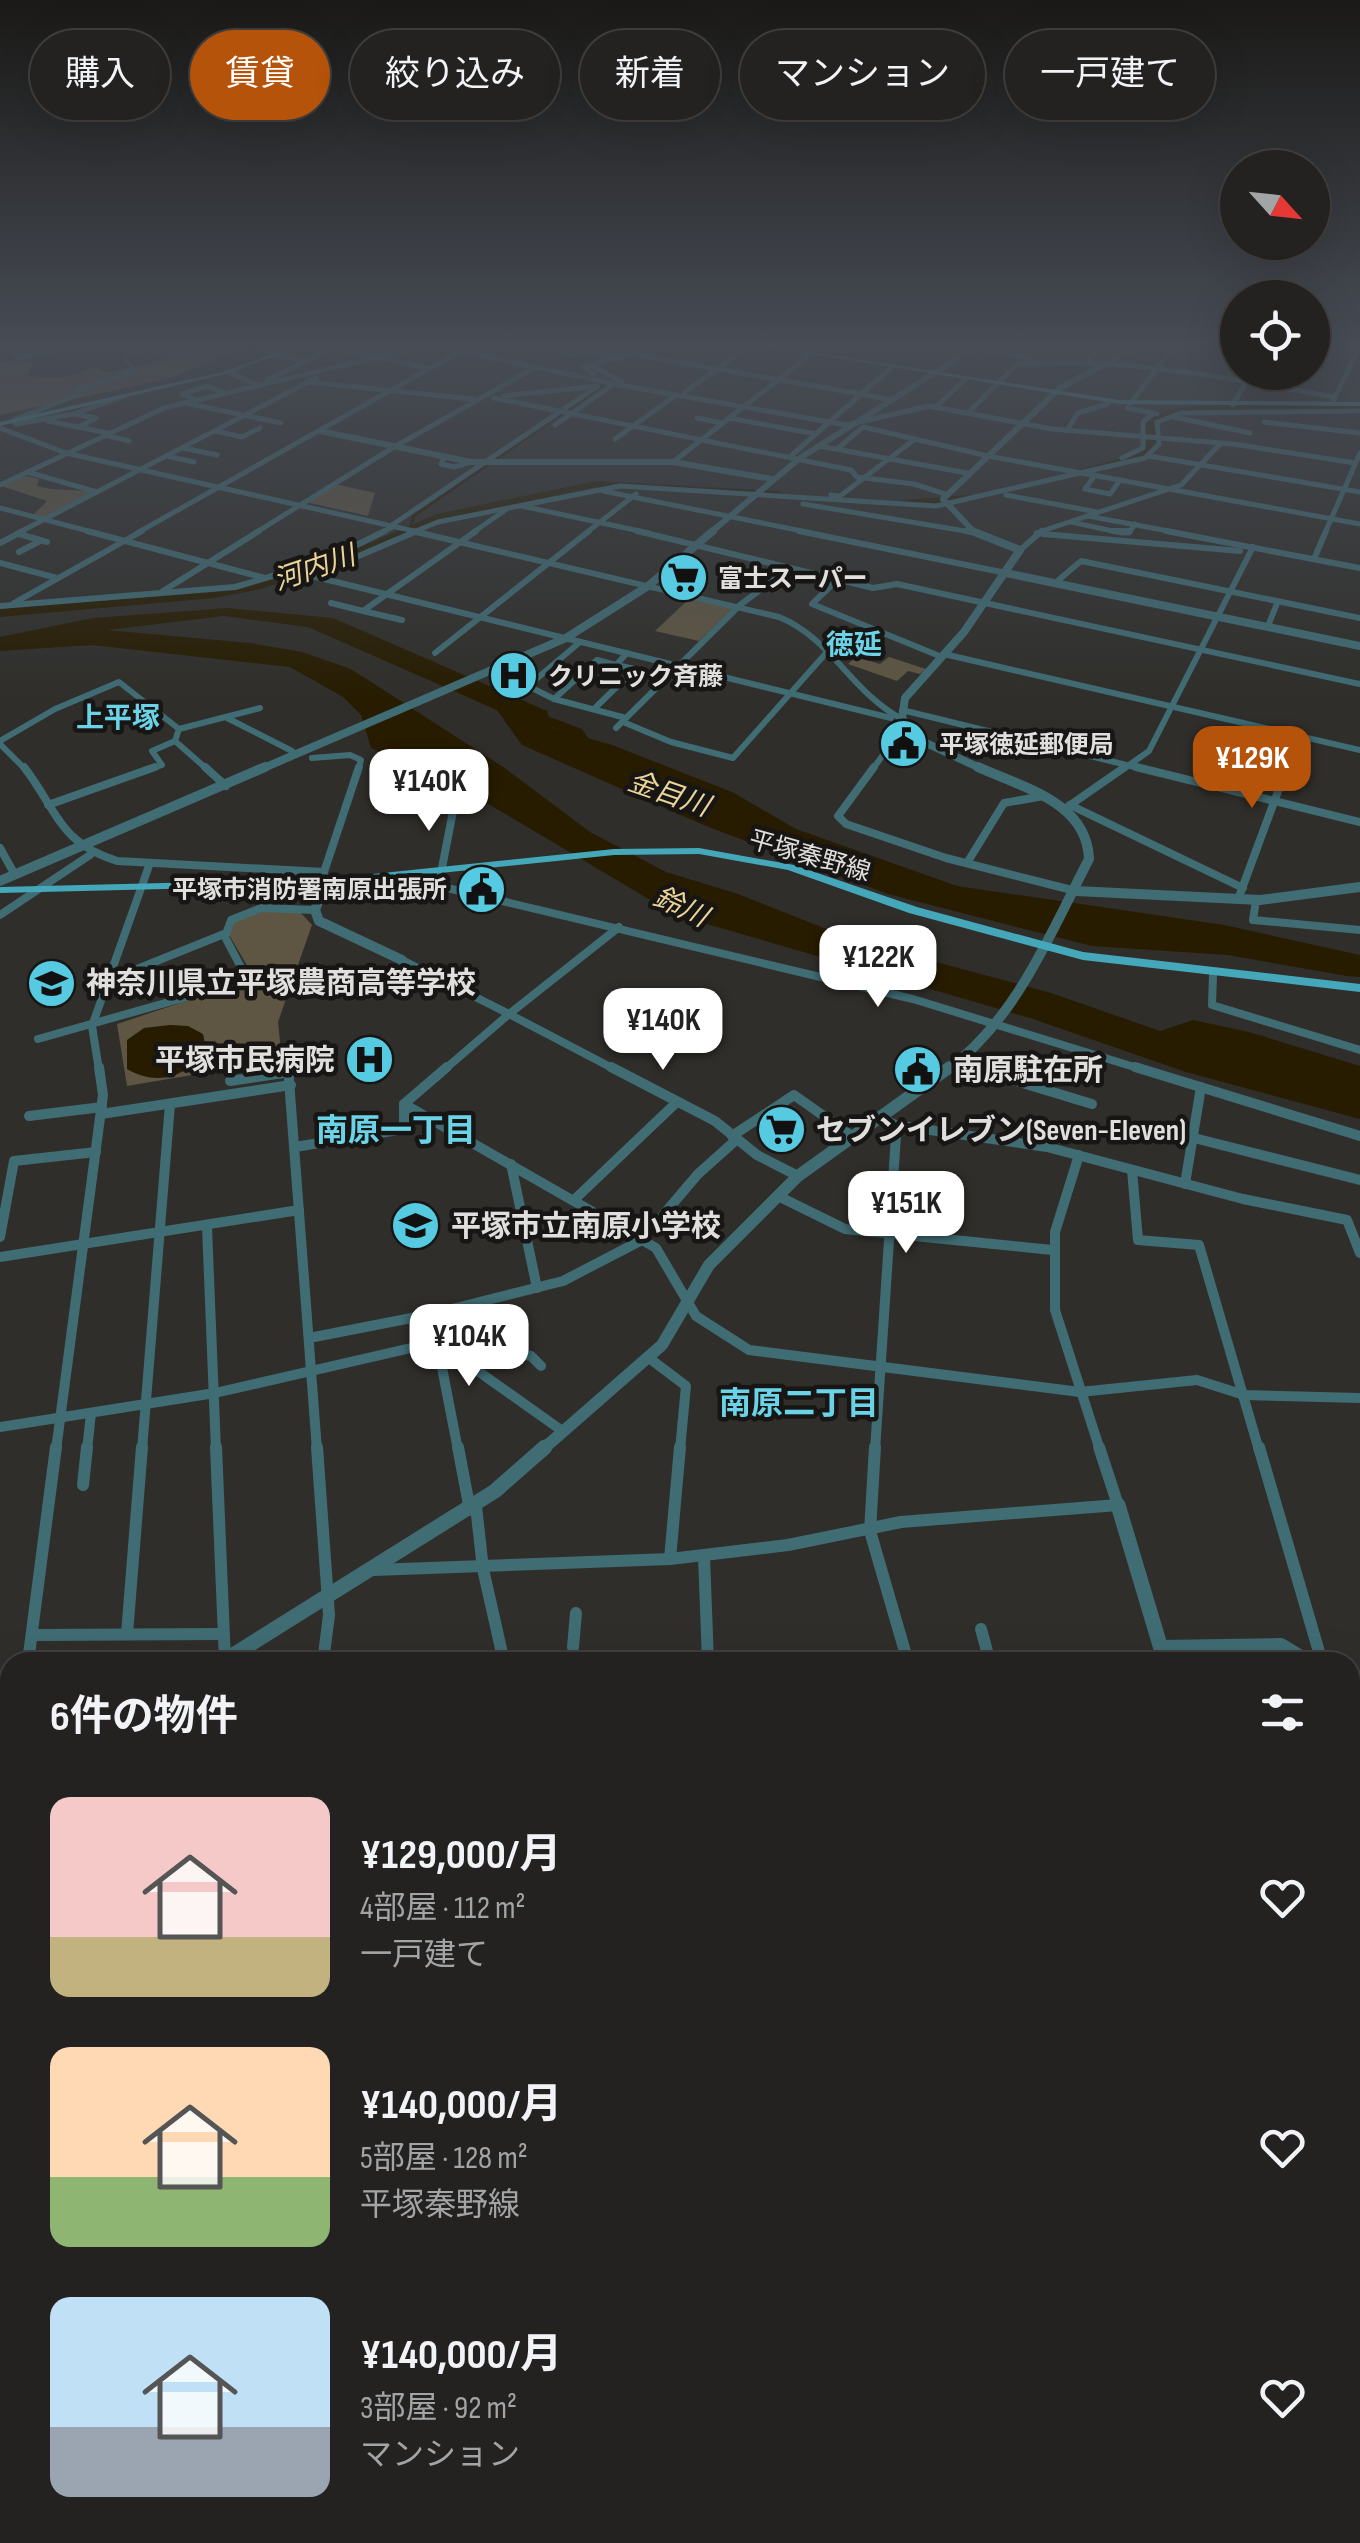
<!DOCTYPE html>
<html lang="ja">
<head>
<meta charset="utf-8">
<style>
	:root { --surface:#232220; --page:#2b2a29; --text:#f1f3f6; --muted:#a3a4a5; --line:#403f3e; --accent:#b45309 }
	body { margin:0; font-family:"Sofia Sans Condensed","Noto Sans JP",sans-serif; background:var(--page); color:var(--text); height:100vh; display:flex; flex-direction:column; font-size:38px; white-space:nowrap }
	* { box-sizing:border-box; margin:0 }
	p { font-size:32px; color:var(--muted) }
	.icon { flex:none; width:55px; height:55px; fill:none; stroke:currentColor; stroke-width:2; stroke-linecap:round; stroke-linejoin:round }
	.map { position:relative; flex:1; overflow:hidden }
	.panel { position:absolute; left:0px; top:1652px; width:1360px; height:892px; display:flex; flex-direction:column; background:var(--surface); border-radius:30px 30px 0 0; box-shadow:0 10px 40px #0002,0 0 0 2px var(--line) }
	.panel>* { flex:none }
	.banner { position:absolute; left:30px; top:30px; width:1300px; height:90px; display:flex; gap:20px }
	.needle { width:65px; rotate:117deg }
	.controls { position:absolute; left:1220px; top:150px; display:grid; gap:20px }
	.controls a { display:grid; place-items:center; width:110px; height:110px; border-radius:50%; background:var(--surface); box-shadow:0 10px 40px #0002,0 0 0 2px var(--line); font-size:50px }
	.price { position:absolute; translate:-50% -85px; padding:0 22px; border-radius:20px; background:#fff; color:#222; font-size:32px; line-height:65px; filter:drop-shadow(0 2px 5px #0008) }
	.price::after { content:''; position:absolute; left:50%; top:60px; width:30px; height:22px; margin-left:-15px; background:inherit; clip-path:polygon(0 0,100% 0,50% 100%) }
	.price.on { background:var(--accent); color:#fff }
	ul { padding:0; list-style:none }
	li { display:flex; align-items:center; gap:30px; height:250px; padding:0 50px }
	li span { display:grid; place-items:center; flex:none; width:280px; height:200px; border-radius:20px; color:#555 }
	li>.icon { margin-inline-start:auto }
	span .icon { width:120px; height:120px; fill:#fffc; stroke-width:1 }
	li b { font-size:42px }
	h2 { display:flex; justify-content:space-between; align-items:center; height:120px; padding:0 50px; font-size:42px }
	.tag { padding:0 35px; border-radius:45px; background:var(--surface); box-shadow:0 10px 40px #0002,0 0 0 2px var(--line); font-size:35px; line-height:90px }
	.tag.on { background:var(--accent); color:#fff }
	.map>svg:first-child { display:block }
	.green { fill:#5e5643 }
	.water { fill:#271c00 }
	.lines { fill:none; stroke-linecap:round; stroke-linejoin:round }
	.stream { stroke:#271c00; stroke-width:2.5 }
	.river { fill:#271c00; fill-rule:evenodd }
	.minor-far5 { stroke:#406c74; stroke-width:5 }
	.minor-far4 { stroke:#406c74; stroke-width:6 }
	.minor-far3 { stroke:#406c74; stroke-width:8 }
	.minor-far2 { stroke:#406c74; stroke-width:10 }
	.minor-far1 { stroke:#406c74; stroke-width:12 }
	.minor { stroke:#406c74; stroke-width:16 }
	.tertiary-far5 { stroke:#406c74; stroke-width:6 }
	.tertiary-far4 { stroke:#406c74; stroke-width:8 }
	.tertiary-far3 { stroke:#406c74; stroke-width:10 }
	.tertiary-far2 { stroke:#406c74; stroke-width:12 }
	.tertiary-far1 { stroke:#406c74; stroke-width:15 }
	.tertiary { stroke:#406c74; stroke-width:20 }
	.secondary { fill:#448e9c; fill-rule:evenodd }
	.primary { fill:#45a8ba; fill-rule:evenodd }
	.labels { text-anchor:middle; stroke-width:9; stroke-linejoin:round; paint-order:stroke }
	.far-poi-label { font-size:25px; font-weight:bold; fill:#e0dfdd; stroke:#171614; text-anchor:start }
	.far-street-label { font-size:25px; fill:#e0dfdd; stroke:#171614 }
	.far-water-label { font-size:28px; font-style:italic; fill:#ebd498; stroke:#171614 }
	.far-neighbourhood-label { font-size:28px; font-weight:bold; fill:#6bd3e7; stroke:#171614 }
	.poi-label { font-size:30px; font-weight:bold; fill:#e0dfdd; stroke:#171614; text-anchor:start }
	.neighbourhood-label { font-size:32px; font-weight:bold; fill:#6bd3e7; stroke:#171614 }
</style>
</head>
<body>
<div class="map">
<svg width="1360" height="2543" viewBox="0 0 1360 2543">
	<rect width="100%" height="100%" fill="#2f2e2a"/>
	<g class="green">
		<path d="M159,346H250L167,379L0,415V362H34L27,375C49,381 74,377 93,367L106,373L166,360L148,351Z"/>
		<path d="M22,475L39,479L37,486C54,491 74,489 94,492L44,519L32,516L47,501L1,486Z"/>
		<path d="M335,484L375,493L368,516L306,502Z"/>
		<path d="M690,598L733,608L699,641L655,631Z"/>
		<path d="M856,657L880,664L889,657L926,669L920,674L908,671L897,681L848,664Z"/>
		<path d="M259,910L300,912L312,925L278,1022L282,1060L127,1086L117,1024L243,982L251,972L229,935L232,923Z"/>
	</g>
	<g class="water">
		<path d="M228,608L333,618L547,711L552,728L612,745L732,792L796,829L957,886L1224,925L1360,955V977L1347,976L1228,955L1092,946L888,894L706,826L522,745L497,710L308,627L224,616L107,630L250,643L302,652L351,669L506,769L590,832L666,872L738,894L854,940L1051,993L1160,1031L1193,1020L1249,1032L1360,1066V1119L1186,1072L1030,1018L700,922L647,898L475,796L371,748L361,715L343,697L290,667L92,645L0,651V637L93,618Z"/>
		<path d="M170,1025L188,1026L203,1034L206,1048C188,1077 158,1087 127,1069V1040L144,1028Z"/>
	</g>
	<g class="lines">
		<path class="stream" d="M411,525L414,516L604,385"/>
		<g class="river">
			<path d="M1248,404L1360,405V411L1248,409L1166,417L1154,423L1158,443L1140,459L1079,474L1074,471L1133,455L1148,442L1144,422C1172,402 1215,405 1248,404Z"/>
			<path d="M596,481L779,491L784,494L779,497L596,487L444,519L324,570L256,590L214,598L0,617V609L214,592L254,584L316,566L437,514Z"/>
			<path d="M968,495L972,496V500L903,506L898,503L903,500Z"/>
			<path d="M525,708L582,729L601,757L589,760L572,735L520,715L518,712Z"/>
		</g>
		<g class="minor-far5">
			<path d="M5,346L17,358L80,346"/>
			<path d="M322,346L429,368"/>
			<path d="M436,346L614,384L846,425L929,406L1052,429L1233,444L1355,463"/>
			<path d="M553,346L572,356L590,352L617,359"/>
			<path d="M644,346L632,354L861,394"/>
			<path d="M972,348L1031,358"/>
			<path d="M276,355L306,361"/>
			<path d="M1087,362L1101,346"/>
			<path d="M591,365L622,382"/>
			<path d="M228,372L257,385"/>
			<path d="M594,374L583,367L632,354"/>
			<path d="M267,380L333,348"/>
			<path d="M310,382L472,399"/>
			<path d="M684,393L749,346"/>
			<path d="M860,394L892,400"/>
			<path d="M504,396L598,386"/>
			<path d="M494,398L851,470L857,477L914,484L945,494"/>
			<path d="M1334,399L1360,346"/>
			<path d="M196,400L182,394L208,386L224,393"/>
			<path d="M190,404L281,423"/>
			<path d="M1233,405L1245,383"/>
			<path d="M936,407L965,379"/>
			<path d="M968,413L1017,364C1125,356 1229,379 1335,397"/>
			<path d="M74,414L96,418L79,427"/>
			<path d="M1157,414L1127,408L1174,346"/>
			<path d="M1174,417L1250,433"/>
			<path d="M697,418L722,423"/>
			<path d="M729,418L816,434"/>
			<path d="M14,420L79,394L78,390L135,371L124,358L148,346"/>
			<path d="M48,421L108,433"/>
			<path d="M1264,422L1360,433"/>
			<path d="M16,424L73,414L125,396"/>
			<path d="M555,425L614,384"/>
			<path d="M0,428L66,453L423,533"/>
			<path d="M1067,430L1078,413L1108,404"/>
			<path d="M215,431L242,437L260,428"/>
			<path d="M105,435L129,441"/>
			<path d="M615,439L676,395"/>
			<path d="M819,446L967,473"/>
			<path d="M183,448L217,455"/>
			<path d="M837,449L863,427L988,456L1360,524"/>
			<path d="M792,455L892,367"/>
			<path d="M167,456L194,462"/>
			<path d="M1149,456L1360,492"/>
			<path d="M445,457L441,464L454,467L471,462"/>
			<path d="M1122,458L1143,448V422L1154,413"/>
			<path d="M673,462L811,354"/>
			<path d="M27,472L97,492"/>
			<path d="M1095,475L1085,489L1110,494L1120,480"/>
			<path d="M0,485L164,408L424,346"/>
			<path d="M603,491L812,533"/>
			<path d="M831,495L840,496L915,439"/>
			<path d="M1006,495L1097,512"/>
			<path d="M803,504L971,532"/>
			<path d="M522,506L649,533"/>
			<path d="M0,508L96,533"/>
			<path d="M1088,516L1179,533"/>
			<path d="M1071,522L1122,533H1129L1135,524"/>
			<path d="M389,527L595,388"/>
			<path d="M18,533L316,378"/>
			<path d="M137,533L459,352"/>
			<path d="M255,533L394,447L534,368"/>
			<path d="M380,533L391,528"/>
			<path d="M411,533L438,522L620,486L936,506L1145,458L1159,444L1157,422L1181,413L1360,411"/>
			<path d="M472,533L507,509"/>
			<path d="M586,533L636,494"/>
			<path d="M1036,533L1181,485L1220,444"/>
			<path d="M1325,533L1360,453"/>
		</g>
		<g class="minor-far4">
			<path d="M87,531L265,578"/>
			<path d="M412,531L779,617C831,638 852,693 902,719"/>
			<path d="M637,531L873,588L897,584L1360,684"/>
			<path d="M799,531L1006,573"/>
			<path d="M965,531L971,532"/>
			<path d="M1113,531H1130"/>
			<path d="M1166,531L1360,568"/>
			<path d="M19,534L47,542"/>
			<path d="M1043,534L1240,551"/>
			<path d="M0,543L23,531"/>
			<path d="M1020,550L1042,531"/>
			<path d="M19,552L40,541"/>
			<path d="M1314,559L1326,531"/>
			<path d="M0,563L57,578"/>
			<path d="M312,576L417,531"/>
			<path d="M312,576L891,718"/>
			<path d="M839,578L812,604L942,657"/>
			<path d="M1055,583L1081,561L1360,618"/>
			<path d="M163,591L259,531"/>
			<path d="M14,603L142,531"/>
			<path d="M331,603L363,611L476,531"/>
			<path d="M0,606L235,587L324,561L385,531"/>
			<path d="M363,611L402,620"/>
			<path d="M1268,626L1278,601"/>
			<path d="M580,642L528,686L554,699L626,718"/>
			<path d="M435,653L589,531"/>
			<path d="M944,654L1360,750"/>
			<path d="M554,699L597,660L616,665"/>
			<path d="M594,709L635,669L616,665L627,653"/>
			<path d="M902,710L1147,770"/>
			<path d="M227,718L292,751"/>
			<path d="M623,722L671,742L733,758L827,652L869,629"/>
			<path d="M616,728L740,605L788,569"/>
			<path d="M179,729L260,708"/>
			<path d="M0,741L55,709L119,682L179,729L175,741"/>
			<path d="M175,741L208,770"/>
			<path d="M0,744L26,770"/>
			<path d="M312,758L350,755L361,760L358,770"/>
			<path d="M148,770L162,765L152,751L175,741"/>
			<path d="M872,770L905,725"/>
			<path d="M1122,770L1149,751L1253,547"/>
			<path d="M1286,770L1299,736"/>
		</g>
		<g class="minor-far3">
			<path d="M24,767C58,811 58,842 117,861L324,872L325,882"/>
			<path d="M205,767L226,786"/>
			<path d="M874,767L838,816L846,824L946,858L1076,891"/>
			<path d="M1136,767L1360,822"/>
			<path d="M48,805L155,767"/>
			<path d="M1070,805L1243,888"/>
			<path d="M1066,808L1125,767"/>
			<path d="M0,848L15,875"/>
			<path d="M967,863L1004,803L1044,796"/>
			<path d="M324,872L359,767"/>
			<path d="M441,873L455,801"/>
			<path d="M401,877L913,999L1144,1070"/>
			<path d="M1240,894L1287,767"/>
			<path d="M1256,900L1253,920L1360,930"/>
			<path d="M0,915L90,855"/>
			<path d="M402,960L509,1014L444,1070"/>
			<path d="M1213,975L1212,1005L1360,1050"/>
			<path d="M107,981L224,934"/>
			<path d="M38,1039L229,985L244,973L225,937L231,920L261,908L315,910"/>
			<path d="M288,1061L289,1070"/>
			<path d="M956,1063L978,1070"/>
			<path d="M99,1070L92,1026L150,863"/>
			<path d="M616,1070L509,1014L619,927"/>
		</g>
		<g class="minor-far2">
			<path d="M288,1067L317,1450"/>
			<path d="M447,1067L404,1104L656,1248L696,1316L749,1350L1080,1392L1197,1380L1244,1395L1360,1398"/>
			<path d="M611,1067L715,1121L757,1155L798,1176"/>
			<path d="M970,1067L1092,1104"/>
			<path d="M1135,1067L1360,1136"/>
			<path d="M230,1081L290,1072"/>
			<path d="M101,1114L291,1085"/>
			<path d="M29,1116L102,1107"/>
			<path d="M895,1125L1047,1147L1243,1199L1347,1220L1360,1253"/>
			<path d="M732,1136L794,1095L852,1136"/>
			<path d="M1194,1138L1360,1180"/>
			<path d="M295,1147L404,1129V1104"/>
			<path d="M1079,1155L1055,1232V1310L1100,1450"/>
			<path d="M511,1164L537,1288"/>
			<path d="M1132,1170L1138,1240L1199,1245L1259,1450"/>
			<path d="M1185,1184L1201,1087"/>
			<path d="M778,1196L845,1229L1052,1250"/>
			<path d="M575,1199L677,1102"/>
			<path d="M207,1227L216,1450"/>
			<path d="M0,1237L14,1161L96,1152"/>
			<path d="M0,1257L299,1210"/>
			<path d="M432,1314L437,1342L561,1430"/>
			<path d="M309,1338L432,1314L563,1281L642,1240L698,1174L736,1140"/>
			<path d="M447,1348L469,1335L495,1329L519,1354L531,1356L541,1366"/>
			<path d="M649,1358L686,1386L680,1450"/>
			<path d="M0,1427L215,1393L437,1342L458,1450"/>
			<path d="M56,1450L103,1095L99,1067"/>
			<path d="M87,1450L91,1413"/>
			<path d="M142,1450L170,1104"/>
			<path d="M875,1450L896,1136L895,1125L880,1117"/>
		</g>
		<g class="minor-far1">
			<path d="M216,1447L225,1661"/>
			<path d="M317,1447L329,1615L323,1662"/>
			<path d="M458,1447L470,1510"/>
			<path d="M875,1447L870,1531L908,1662"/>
			<path d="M1259,1447L1322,1662"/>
			<path d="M83,1485L87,1447"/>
			<path d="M476,1506L483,1569L504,1662"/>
			<path d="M704,1556L708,1662"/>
			<path d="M670,1559L680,1447"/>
			<path d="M374,1570L670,1559L788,1545L901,1522L1118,1505L1099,1447"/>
			<path d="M981,1629L990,1662"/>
			<path d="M127,1634L142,1447"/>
			<path d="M32,1635L223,1634"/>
			<path d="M1160,1646L1281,1644L1311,1662"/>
			<path d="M573,1647L576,1613"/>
			<path d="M28,1662L56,1447"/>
			<path d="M1350,1687L1360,1693"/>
			<path d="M0,1762L10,1764"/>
		</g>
		<g class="minor">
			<path d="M1350,1977H1360"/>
			<path d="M0,2108H10"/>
			<path d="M1350,2350H1360"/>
			<path d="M280,2535V2543"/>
			<path d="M731,2535V2543"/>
			<path d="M1126,2535L1127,2543"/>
		</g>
		<g class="tertiary-far5">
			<path d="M320,431L471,462H673L772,479"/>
			<path d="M710,533L800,458L977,346"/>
			<path d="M975,533L943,499L1060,388L1140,346"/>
		</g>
		<g class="tertiary-far4">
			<path d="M972,531L1020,550L964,632L905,698L902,719L924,742L984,770"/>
			<path d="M1006,573L1360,646"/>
			<path d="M259,770L566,638L648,586L713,531"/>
		</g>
		<g class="tertiary-far3">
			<path d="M0,881L265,767"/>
			<path d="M325,882L315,910L319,921L402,960"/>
			<path d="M1076,891L1260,900L1360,887"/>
			<path d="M947,1070C1016,1020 1051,932 1089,859C1087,802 1024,788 978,767"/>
		</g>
		<path class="tertiary-far2" d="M542,1450L662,1345L709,1265L798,1176L950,1067"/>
		<g class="tertiary-far1">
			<path d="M1118,1505L1165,1662"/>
			<path d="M222,1662L495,1491L545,1447"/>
			<path d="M0,1803L10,1796"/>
		</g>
		<g class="tertiary">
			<path d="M1350,2278L1360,2311"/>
			<path d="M0,2532L10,2486"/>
			<path d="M182,2535L262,2543"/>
		</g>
		<g class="secondary">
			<path d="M292,346H300L230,373L0,426V422L226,371Z"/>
			<path d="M762,346H775L1119,400L1360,402V406L1119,404Z"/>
		</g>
		<path class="primary" d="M699,848L794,865L917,907L1083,952L1360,984V992L1083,960L909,913L788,870L699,854L614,855L325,885L0,893V887L325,879L614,849Z"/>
	</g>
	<linearGradient id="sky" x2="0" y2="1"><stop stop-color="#1a1917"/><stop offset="0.49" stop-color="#474c55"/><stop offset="1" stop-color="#474c55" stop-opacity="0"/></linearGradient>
	<rect width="1360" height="702" fill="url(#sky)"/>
	<defs>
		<symbol id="supermarket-disc" viewBox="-11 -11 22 22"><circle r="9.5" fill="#55cae0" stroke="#171614"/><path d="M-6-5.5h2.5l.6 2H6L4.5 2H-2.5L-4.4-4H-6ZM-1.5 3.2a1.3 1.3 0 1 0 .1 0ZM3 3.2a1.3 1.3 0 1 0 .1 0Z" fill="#111"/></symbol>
		<symbol id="hospital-disc" viewBox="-11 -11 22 22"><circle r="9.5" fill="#55cae0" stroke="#171614"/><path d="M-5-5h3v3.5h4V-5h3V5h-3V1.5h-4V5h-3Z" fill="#111"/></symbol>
		<symbol id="civic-disc" viewBox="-11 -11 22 22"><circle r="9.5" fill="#55cae0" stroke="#171614"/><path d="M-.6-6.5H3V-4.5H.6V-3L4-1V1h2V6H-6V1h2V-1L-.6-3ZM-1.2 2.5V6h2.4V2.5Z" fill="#111"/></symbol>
		<symbol id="school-disc" viewBox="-11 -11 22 22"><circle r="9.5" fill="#55cae0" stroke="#171614"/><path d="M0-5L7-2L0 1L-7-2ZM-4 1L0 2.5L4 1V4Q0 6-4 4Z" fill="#111"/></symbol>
	</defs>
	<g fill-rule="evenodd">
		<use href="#supermarket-disc" x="656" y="550" width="55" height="55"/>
		<use href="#hospital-disc" x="486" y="648" width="55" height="55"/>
		<use href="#civic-disc" x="876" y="716" width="55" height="55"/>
		<use href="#civic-disc" x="454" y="862" width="55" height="55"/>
		<use href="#school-disc" x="24" y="956" width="55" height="55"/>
		<use href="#hospital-disc" x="342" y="1032" width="55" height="55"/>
		<use href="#civic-disc" x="890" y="1042" width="55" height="55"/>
		<use href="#supermarket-disc" x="754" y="1102" width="55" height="55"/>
		<use href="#school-disc" x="388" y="1198" width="55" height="55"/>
	</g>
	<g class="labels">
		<g class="far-poi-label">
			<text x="718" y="587">富士スーパー</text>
			<text x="548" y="685">クリニック斉藤</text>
			<text x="939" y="753">平塚徳延郵便局</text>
			<text x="447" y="898" text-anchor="end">平塚市消防署南原出張所</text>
		</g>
		<g class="far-street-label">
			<text transform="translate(810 855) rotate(16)" y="9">平塚秦野線</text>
		</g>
		<g class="far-water-label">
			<text transform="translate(314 567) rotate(-19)" y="10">河内川</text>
			<text transform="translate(669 793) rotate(19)" y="10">金目川</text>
			<text transform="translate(681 906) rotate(25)" y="10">鈴川</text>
		</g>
		<g class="far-neighbourhood-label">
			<text x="854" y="654">徳延</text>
			<text x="118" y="727">上平塚</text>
		</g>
		<g class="poi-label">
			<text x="86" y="993">神奈川県立平塚農商高等学校</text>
			<text x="335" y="1070" text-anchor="end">平塚市民病院</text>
			<text x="953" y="1080">南原駐在所</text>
			<text x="816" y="1140">セブンイレブン(Seven-Eleven)</text>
			<text x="451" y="1236">平塚市立南原小学校</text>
		</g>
		<g class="neighbourhood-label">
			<text x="396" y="1141">南原一丁目</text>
			<text x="799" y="1414">南原二丁目</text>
		</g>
	</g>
</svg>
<div class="controls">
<a><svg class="needle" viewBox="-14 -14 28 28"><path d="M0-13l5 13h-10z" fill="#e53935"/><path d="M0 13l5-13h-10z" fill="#a3a4a5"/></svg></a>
<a><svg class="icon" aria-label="locate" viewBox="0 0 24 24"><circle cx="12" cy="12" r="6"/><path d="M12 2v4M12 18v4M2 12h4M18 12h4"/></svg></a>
</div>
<b class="price on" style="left:1252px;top:811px">¥129K</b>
<b class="price" style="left:429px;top:834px">¥140K</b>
<b class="price" style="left:878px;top:1010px">¥122K</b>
<b class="price" style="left:663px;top:1073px">¥140K</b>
<b class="price" style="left:906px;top:1256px">¥151K</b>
<b class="price" style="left:469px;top:1389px">¥104K</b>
<div class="banner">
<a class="tag">購入</a>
<a class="tag on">賃貸</a>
<a class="tag">絞り込み</a>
<a class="tag">新着</a>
<a class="tag">マンション</a>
<a class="tag">一戸建て</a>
</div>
<section class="panel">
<h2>6件の物件<svg class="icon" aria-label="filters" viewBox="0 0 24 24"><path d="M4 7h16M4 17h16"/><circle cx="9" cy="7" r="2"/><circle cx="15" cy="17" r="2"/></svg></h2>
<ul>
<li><span style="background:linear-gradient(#f6c9c9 70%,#c2b280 0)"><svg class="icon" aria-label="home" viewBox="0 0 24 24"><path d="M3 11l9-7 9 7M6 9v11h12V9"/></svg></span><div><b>¥129,000/月</b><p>4部屋 · 112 m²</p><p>一戸建て</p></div><svg class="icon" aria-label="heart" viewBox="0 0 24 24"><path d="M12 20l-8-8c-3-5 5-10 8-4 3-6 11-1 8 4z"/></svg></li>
<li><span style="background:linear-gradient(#ffd9b3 65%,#8fb573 0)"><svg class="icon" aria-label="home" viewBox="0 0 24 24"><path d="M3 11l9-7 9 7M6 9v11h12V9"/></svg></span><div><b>¥140,000/月</b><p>5部屋 · 128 m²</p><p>平塚秦野線</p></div><svg class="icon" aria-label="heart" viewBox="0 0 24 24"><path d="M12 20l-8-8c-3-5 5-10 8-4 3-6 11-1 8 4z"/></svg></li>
<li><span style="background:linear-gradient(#bfe0f5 65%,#9aa5b1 0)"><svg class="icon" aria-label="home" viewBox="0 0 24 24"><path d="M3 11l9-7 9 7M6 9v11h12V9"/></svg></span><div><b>¥140,000/月</b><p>3部屋 · 92 m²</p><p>マンション</p></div><svg class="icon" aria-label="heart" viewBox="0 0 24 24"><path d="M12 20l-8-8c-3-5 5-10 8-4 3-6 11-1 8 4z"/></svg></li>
</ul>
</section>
</div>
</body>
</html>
